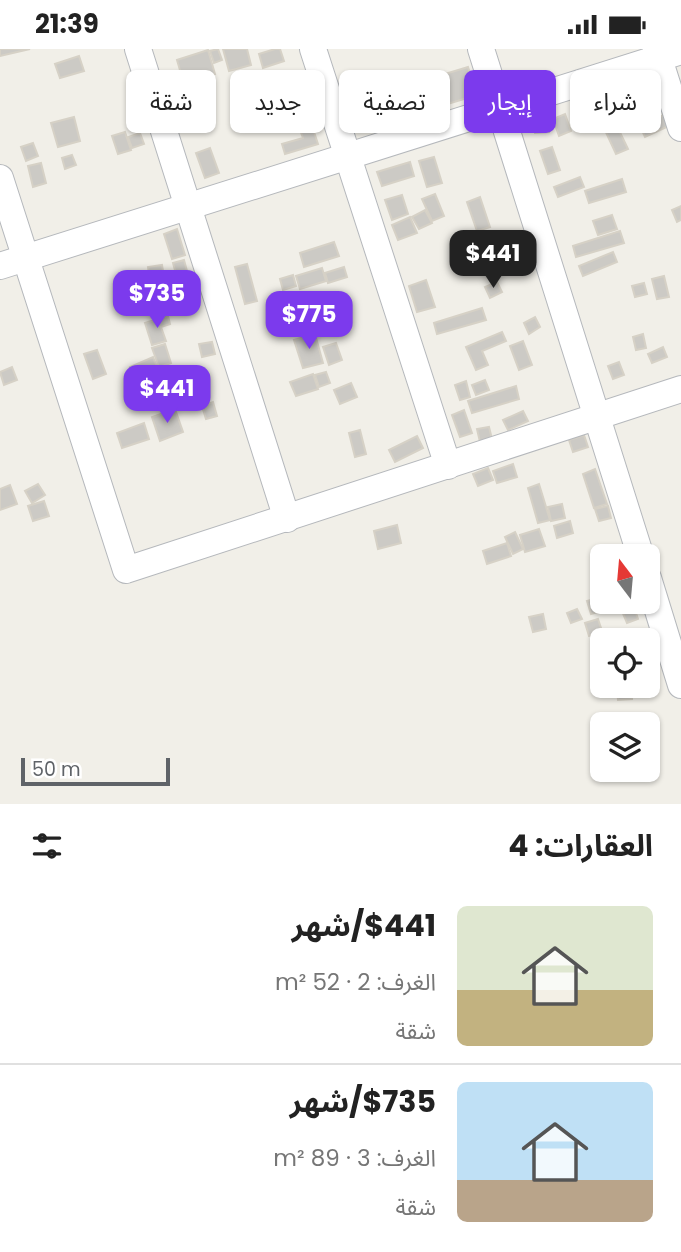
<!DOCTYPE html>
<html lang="ar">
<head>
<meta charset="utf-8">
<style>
	:root { --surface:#fff; --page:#f2f2f2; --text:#222; --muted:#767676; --line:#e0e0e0; --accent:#7c3aed }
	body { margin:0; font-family:Poppins,"Noto Sans Arabic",sans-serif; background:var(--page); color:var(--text); direction:rtl; height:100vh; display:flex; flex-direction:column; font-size:26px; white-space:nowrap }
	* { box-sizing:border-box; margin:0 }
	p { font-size:23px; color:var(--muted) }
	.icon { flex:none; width:38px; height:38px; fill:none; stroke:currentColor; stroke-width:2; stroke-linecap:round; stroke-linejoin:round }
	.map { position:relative; height:755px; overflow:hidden; direction:ltr }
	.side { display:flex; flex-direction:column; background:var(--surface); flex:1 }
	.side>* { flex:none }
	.hud { position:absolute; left:21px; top:21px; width:640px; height:63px; direction:rtl; display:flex; gap:14px }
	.needle { width:46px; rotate:344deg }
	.fabs { position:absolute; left:590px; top:495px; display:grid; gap:14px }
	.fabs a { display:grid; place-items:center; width:70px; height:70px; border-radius:10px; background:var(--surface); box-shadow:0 2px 5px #0004; font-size:35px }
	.scale { position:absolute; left:21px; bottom:18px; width:149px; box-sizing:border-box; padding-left:7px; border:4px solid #5f6368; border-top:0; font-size:19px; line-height:24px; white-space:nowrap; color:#5f6368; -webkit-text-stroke:5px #fff; paint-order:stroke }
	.price { position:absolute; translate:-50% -60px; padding:0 16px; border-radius:14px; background:var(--accent); color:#fff; font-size:23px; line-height:46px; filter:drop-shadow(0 2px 4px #0008) }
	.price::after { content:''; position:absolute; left:50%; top:42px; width:21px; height:16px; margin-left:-10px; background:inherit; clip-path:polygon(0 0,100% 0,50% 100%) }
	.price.active { background:#222; color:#fff }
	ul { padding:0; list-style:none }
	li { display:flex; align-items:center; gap:21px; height:175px; padding:0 28px }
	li+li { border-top:2px solid var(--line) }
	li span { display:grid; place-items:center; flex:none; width:196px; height:140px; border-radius:10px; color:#555 }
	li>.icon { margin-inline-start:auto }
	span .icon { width:84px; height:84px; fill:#fffc; stroke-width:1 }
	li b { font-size:30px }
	h2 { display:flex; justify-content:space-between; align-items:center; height:84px; padding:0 28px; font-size:30px }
	.tag { padding:0 24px; border-radius:10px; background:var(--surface); box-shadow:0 2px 5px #0004; font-size:24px; line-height:63px }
	.tag.active { background:var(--accent); color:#fff }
	.status { display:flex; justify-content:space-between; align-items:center; height:49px; padding:0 35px; background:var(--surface); direction:ltr }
	.status svg { height:19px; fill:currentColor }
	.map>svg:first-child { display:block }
	.building { fill:#cccac5; stroke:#d6d1c6; stroke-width:2 }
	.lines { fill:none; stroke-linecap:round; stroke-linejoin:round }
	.minor-casing { stroke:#b5b8bc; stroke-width:28 }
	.minor { stroke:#fff; stroke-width:26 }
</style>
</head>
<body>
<div class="status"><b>21:39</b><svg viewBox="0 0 49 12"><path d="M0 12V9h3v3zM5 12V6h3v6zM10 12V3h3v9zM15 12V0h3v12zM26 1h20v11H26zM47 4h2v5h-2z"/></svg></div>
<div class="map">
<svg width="681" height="755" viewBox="0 0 681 755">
	<rect width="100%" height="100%" fill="#f1efe8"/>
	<g class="building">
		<path d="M0,0H30L0,7Z"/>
		<path d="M218,0L222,11L214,14L210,2Z"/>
		<path d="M223,0H247L251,16L229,22Z"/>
		<path d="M275,0H280L284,12L263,19L259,5Z"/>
		<path d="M208,1L215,25L184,35L177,11Z"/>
		<path d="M79,7L84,22L60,29L55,15Z"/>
		<path d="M468,18L477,46L431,60L422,32Z"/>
		<path d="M258,26L262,37L238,45L234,33Z"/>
		<path d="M660,31L663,46L647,50L644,34Z"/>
		<path d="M188,46L191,56L180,60L176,50Z"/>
		<path d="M409,47L412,60L384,68L380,55Z"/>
		<path d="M565,65L571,82L559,87L553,70Z"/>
		<path d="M666,65L671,76L645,88L640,77Z"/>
		<path d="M74,68L80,92L58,98L51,74Z"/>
		<path d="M614,71L628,100L616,105L603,77Z"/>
		<path d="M549,73V83L535,84L534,74Z"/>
		<path d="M311,74L318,95L285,105L282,95L303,89L299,78Z"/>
		<path d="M125,83L131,101L118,105L112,87Z"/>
		<path d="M140,84L144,95L132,99L128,88Z"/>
		<path d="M33,94L38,107L26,112L21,98Z"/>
		<path d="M552,98L560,121L548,125L540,102Z"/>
		<path d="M210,99L219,124L205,129L196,104Z"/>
		<path d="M72,106L76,116L65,120L62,109Z"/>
		<path d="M434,108L442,134L427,138L419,112Z"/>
		<path d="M410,113L414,127L382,137L377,123Z"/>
		<path d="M41,114L46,134L33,138L28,117Z"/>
		<path d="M580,128L584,138L558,148L554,138Z"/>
		<path d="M622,130L626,143L589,154L585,142Z"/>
		<path d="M435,145L444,167L432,172L422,150Z"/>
		<path d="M402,146L408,165L392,171L385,151Z"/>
		<path d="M480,148L490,178L477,182L467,153Z"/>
		<path d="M681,157V171L677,173L672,161Z"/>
		<path d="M425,161L432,174L419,180L412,168Z"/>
		<path d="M612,166L617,180L598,186L593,172Z"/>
		<path d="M410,168L417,184L398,191L392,176Z"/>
		<path d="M177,180L185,206L172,210L164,185Z"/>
		<path d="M620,182L624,194L576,208L573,197Z"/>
		<path d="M334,193L339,207L304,218L300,204Z"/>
		<path d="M613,203L617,213L583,227L579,217Z"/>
		<path d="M184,211L187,222L176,225L173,214Z"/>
		<path d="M247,215L257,252L245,255L235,218Z"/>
		<path d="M162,216L164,228L150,231L148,218Z"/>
		<path d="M344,218L347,228L328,234L325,224Z"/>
		<path d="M322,219L326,232L300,240L296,227Z"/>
		<path d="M293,226L296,237L283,241L280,230Z"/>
		<path d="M664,227L669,248L657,250L652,230Z"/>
		<path d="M146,230L148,244L135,246L133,232Z"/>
		<path d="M426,231L435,258L417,263L409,237Z"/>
		<path d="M497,233L502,243L490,249L485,238Z"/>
		<path d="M644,234L647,245L635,248L632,237Z"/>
		<path d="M482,259L486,271L437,285L434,274Z"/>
		<path d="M338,261L342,274L314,283L310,270Z"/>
		<path d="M168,267L170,275L161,278L166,292L152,296L145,274Z"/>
		<path d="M535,268L540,278L529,285L524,274Z"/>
		<path d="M502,283L506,292L482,302L488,316L476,321L466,298Z"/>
		<path d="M315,285L323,314L303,319L294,291Z"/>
		<path d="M643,285L646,299L636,301L633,288Z"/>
		<path d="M523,292L532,316L519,321L510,297Z"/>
		<path d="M212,293L215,305L202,308L199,295Z"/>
		<path d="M336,294L342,311L329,316L323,298Z"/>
		<path d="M165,295L171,314L159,318L152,299Z"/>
		<path d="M663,298L667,308L652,314L648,305Z"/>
		<path d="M97,301L106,325L93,330L84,305Z"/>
		<path d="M153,308L162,330L138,339L130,318Z"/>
		<path d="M619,313L624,326L613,330L608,317Z"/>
		<path d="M12,318L17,331L4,336L0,323Z"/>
		<path d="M326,323L330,334L319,338L315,326Z"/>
		<path d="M313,325L318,340L296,347L290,333Z"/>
		<path d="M485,331L489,341L476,346L472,336Z"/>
		<path d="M466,332L470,348L460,351L455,336Z"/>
		<path d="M351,334L357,348L340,355L334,341Z"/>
		<path d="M516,337L519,350L472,364L468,352Z"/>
		<path d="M213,353L217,367L206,370L202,357Z"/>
		<path d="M175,360L183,383L160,392L152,368Z"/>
		<path d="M464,361L472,384L460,388L452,366Z"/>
		<path d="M523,362L528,372L508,381L503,371Z"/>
		<path d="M144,374L149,390L122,399L117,384Z"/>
		<path d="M489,378L492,390L480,393L477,380Z"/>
		<path d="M360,381L366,405L355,408L349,384Z"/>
		<path d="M584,386L588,398L573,403L569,391Z"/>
		<path d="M417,387L423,399L395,413L389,401Z"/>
		<path d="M513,415L517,428L497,434L493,422Z"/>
		<path d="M488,419L493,431L478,437L473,425Z"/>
		<path d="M595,420L607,455L594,459L583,425Z"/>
		<path d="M38,435L45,446L32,454L25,442Z"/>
		<path d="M539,435L550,471L538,474L528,439Z"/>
		<path d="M10,436L17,455L0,461V440Z"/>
		<path d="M44,452L49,467L33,472L28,457Z"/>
		<path d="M562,455L565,469L551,472L548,458Z"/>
		<path d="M608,457L611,469L599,472L595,460Z"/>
		<path d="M570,472L573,484L557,489L554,477Z"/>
		<path d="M397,476L401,494L378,500L374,482Z"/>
		<path d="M539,480L545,497L525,503L520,486Z"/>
		<path d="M515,483L523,500L513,505L505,488Z"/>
		<path d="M507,494L511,507L487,515L483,502Z"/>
		<path d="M602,548V553H615L616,558L591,565L587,552Z"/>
		<path d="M634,558L638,570L627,574L622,562Z"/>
		<path d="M577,560L582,570L571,574L567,564Z"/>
		<path d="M543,565L546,580L533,583L529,568Z"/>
		<path d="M598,570L602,582L589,587L585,574Z"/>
		<path d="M653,616L654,627L648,628V617Z"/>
		<path d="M617,637H631L632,650L618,651Z"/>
	</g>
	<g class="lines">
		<defs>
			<g id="minor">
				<path d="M138,0L287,470"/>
				<path d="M313,0L448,417"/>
				<path d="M481,0L641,508"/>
				<path d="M656,0L681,79"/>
				<path d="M0,129L126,521L681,340"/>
				<path d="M0,217L681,2"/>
				<path d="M648,529L681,636"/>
			</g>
		</defs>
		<use href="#minor" class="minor-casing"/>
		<use href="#minor" class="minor"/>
	</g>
</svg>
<div class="fabs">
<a><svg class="needle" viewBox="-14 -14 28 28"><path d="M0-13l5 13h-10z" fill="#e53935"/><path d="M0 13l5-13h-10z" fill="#767676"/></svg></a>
<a><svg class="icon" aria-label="locate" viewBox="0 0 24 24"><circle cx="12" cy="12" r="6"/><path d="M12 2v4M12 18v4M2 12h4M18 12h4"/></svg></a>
<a><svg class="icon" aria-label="layers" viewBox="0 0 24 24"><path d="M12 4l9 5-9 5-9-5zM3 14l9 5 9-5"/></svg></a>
</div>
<div class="scale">50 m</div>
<b class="price active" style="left:493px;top:241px">$441</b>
<b class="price" style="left:157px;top:281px">$735</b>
<b class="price" style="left:309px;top:302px">$775</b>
<b class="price" style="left:167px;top:376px">$441</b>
<div class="hud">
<a class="tag">شراء</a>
<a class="tag active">إيجار</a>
<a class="tag">تصفية</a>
<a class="tag">جديد</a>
<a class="tag">شقة</a>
</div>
</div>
<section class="side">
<h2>العقارات: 4<svg class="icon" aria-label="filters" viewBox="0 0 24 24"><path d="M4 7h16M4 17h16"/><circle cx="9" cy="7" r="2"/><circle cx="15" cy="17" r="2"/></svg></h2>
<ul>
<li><span style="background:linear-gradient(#dfe7d0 60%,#c2b280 0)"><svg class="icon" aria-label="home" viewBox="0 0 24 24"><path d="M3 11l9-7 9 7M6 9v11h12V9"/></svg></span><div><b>$441/شهر</b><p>الغرف: 2 · 52 m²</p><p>شقة</p></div></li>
<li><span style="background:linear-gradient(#bfe0f5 70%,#b9a48a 0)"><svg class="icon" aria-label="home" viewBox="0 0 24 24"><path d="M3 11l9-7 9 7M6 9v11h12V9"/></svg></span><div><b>$735/شهر</b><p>الغرف: 3 · 89 m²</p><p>شقة</p></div></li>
</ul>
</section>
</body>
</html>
